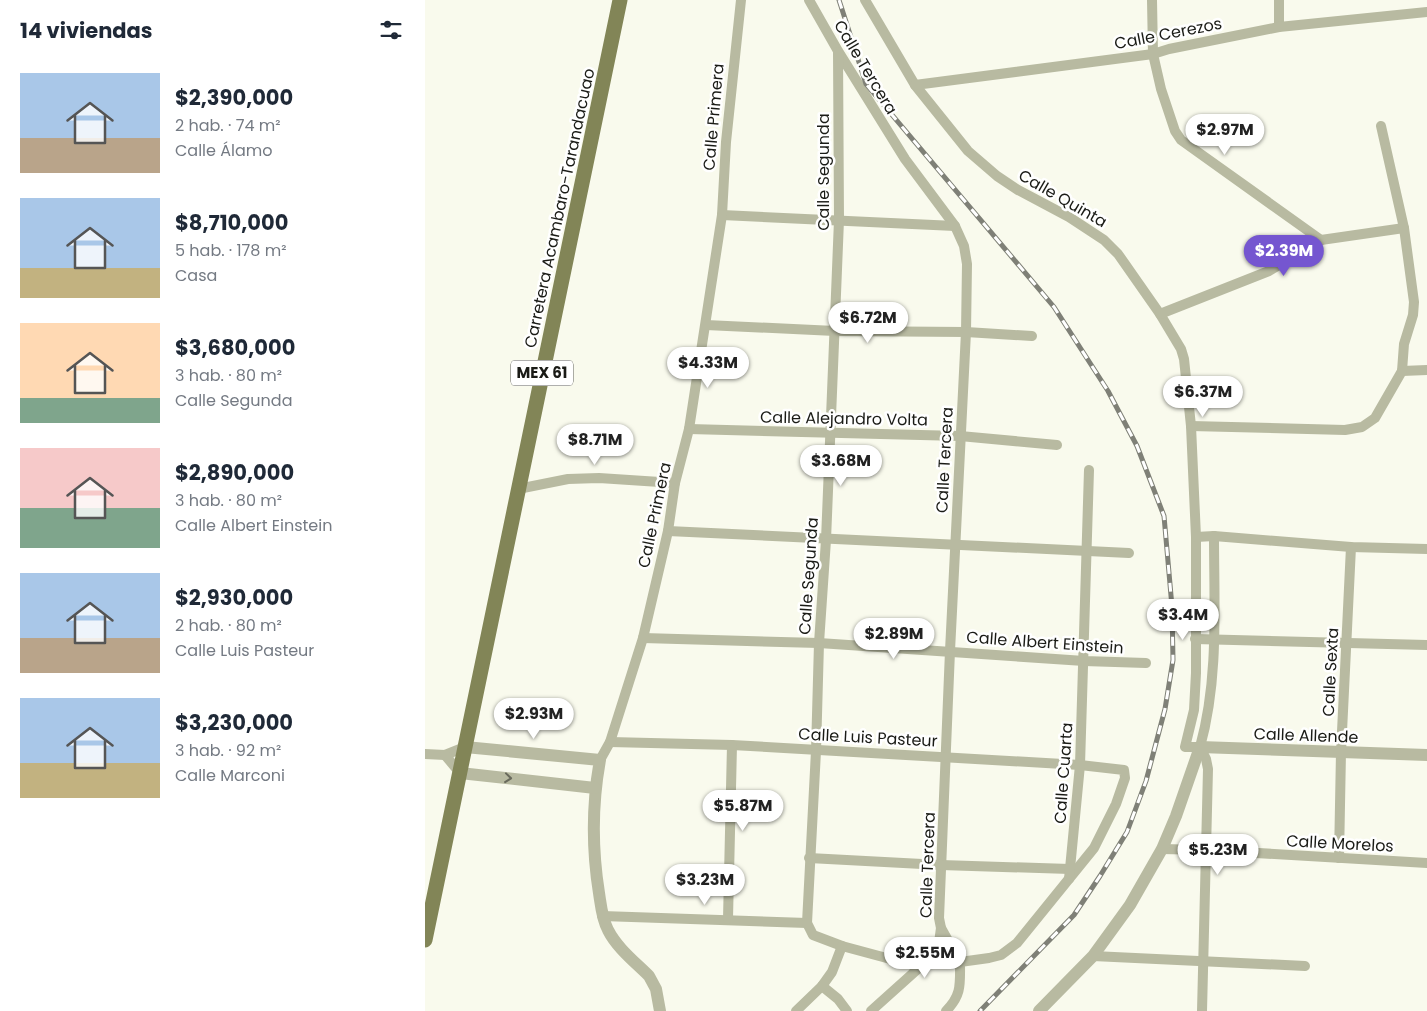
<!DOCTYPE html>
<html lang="es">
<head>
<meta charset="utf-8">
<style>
	:root { --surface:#fff; --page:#f2f2f3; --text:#1f2937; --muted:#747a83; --accent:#7556d0 }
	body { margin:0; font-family:Poppins,sans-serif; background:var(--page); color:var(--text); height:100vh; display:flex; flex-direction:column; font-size:19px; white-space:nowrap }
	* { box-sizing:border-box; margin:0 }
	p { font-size:16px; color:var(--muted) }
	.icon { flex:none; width:28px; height:28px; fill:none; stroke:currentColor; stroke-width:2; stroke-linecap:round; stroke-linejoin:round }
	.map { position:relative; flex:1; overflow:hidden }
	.details { display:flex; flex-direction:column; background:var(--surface); width:425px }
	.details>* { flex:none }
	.price { position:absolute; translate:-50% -42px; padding:0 11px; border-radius:18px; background:#fff; color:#222; font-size:16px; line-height:32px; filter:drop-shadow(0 1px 2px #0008) }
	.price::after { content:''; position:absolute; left:50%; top:30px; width:15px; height:11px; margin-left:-8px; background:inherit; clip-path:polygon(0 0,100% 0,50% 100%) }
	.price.selected { background:var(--accent); color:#fff }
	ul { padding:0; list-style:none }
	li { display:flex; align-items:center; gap:15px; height:125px; padding:0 20px }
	li span { display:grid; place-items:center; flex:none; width:140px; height:100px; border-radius:0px; color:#555 }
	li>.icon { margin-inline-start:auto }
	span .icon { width:60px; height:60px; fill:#fffc; stroke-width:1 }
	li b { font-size:21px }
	h2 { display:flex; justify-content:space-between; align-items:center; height:60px; padding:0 20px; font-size:21px }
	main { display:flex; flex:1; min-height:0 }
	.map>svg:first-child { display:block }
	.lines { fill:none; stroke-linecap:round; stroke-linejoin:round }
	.minor { stroke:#b8baa1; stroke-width:10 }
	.tertiary { stroke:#b8baa1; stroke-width:12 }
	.primary { stroke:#828557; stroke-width:15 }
	.rail-casing { stroke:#7f8077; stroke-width:5 }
	.rail { stroke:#fff; stroke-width:3; stroke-dasharray:9; stroke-linecap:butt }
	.oneway { stroke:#696a5c }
	.labels { text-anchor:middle; stroke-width:5; stroke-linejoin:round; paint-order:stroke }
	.shield { fill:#fff; stroke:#5f5f5c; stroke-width:1 }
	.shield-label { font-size:15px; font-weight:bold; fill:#1a1b16 }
	.street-label { font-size:16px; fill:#1a1b16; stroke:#fff }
</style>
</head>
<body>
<main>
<section class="details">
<h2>14 viviendas<svg class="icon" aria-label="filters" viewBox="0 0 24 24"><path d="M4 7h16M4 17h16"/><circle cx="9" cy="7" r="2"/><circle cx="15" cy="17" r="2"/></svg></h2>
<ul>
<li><span style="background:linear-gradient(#a9c7e8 65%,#b9a48a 0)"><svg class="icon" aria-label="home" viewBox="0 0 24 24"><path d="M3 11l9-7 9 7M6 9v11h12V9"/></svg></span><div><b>$2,390,000</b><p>2 hab. · 74 m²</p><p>Calle Álamo</p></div></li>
<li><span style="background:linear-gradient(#a9c7e8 70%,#c2b280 0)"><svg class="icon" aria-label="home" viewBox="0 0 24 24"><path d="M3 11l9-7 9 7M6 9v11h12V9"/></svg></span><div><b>$8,710,000</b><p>5 hab. · 178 m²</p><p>Casa</p></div></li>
<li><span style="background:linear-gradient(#ffd9b3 75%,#7fa58c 0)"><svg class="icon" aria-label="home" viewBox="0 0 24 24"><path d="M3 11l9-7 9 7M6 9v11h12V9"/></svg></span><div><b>$3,680,000</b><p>3 hab. · 80 m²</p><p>Calle Segunda</p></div></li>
<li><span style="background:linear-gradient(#f6c9c9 60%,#7fa58c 0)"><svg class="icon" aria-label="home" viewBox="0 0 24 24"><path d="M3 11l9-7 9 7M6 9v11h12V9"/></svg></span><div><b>$2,890,000</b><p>3 hab. · 80 m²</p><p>Calle Albert Einstein</p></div></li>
<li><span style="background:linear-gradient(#a9c7e8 65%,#b9a48a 0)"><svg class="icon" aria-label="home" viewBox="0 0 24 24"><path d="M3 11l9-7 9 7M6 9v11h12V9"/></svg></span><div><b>$2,930,000</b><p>2 hab. · 80 m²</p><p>Calle Luis Pasteur</p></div></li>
<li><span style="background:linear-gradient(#a9c7e8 65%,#c2b280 0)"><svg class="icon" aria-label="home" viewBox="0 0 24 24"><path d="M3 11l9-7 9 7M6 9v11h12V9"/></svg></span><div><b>$3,230,000</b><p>3 hab. · 92 m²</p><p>Calle Marconi</p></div></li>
</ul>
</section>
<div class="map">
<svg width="1002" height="1011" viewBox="0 0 1002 1011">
	<rect width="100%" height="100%" fill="#f9faed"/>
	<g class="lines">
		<g class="minor">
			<path d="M384,0L413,51L480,159L530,226L539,246L542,264L541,332L525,651L514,918L516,928L535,962"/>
			<path d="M440,0L490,85L543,151L572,176L593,190L644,217L679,240L693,254L735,314L756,349L759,359L766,426L771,537V673L769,710L760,747H775"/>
			<path d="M727,0L728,54L736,89L750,131L756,140L896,240"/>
			<path d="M854,27V0"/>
			<path d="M490,85L728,54L744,49L854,27L1002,12"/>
			<path d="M297,215L530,226"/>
			<path d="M735,314L844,271L896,240L979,228"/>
			<path d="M281,325L410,331L541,332L607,336"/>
			<path d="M977,371L1002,370"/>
			<path d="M766,426L920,430L937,427L950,418L977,371L979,344L988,315L989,302L979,228L956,126"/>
			<path d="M264,429L535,436L632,445"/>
			<path d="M93,489L143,479L174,478L250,483"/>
			<path d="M243,531L704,553"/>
			<path d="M771,537L789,536L926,547L1002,549"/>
			<path d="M218,638L394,643L659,661L721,663"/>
			<path d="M770,639L1002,645"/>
			<path d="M185,742L307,745L655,765L699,770L700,778L691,804L669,848L592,943L576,955L564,958L535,962C535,984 537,995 521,1011"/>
			<path d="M775,747L781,759L783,769L777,1011"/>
			<path d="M775,747C794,679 789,606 789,536"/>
			<path d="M0,754L20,755L40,747"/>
			<path d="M20,755L35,773"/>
			<path d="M175,760L185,742L218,638L243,531L250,483L264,429L297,215L301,142L316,0"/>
			<path d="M737,849L781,850L1002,863"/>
			<path d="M384,858L516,865L645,869"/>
			<path d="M914,858L916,752L926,547"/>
			<path d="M644,879L655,765L664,470"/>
			<path d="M177,916L382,923"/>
			<path d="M303,919L307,745"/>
			<path d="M382,923L391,751L394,643L401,540L414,220L413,52"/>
			<path d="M382,923L388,935L417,946L495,967"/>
			<path d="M668,956L880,966"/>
			<path d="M397,986L413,999L422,1011"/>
			<path d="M371,1011L397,986L407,972L417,946"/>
			<path d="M446,1011L495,967L507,959L513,950L516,928"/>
		</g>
		<g class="tertiary">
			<path d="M40,747L175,760C167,804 167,849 174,893C176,906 177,919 183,930C192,948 210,962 224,976L231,989L235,1011"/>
			<path d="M35,773L170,788"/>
			<path d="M614,1011L668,956L705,905L737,849L751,816L775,747L1002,755"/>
		</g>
		<path class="primary" d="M0,940L195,0"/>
		<defs>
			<path id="rail" d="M414,0L441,84L629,307L683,391L712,446L739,516L747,607L748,660L740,709L721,781L702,832L675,876L649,915L555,1011"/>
		</defs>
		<use href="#rail" class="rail-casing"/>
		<use href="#rail" class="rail"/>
	</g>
	<defs><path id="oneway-chevron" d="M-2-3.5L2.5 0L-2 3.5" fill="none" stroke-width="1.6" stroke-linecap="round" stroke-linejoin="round" transform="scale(1.25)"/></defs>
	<use class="oneway" href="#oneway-chevron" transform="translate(83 778) rotate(6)"/>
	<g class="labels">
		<rect class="shield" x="86" y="360.5" width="62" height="25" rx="4"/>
		<g class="shield-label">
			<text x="117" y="378">MEX 61</text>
		</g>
		<g class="street-label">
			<text transform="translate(743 33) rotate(-11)" y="6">Calle Cerezos</text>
			<text transform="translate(441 67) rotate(59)" y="6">Calle Tercera</text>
			<text transform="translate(288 117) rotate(-85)" y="6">Calle Primera</text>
			<text transform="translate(398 172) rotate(-90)" y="6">Calle Segunda</text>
			<text transform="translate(638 198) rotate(30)" y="6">Calle Quinta</text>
			<text transform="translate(134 208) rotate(-78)" y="6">Carretera Acambaro-Tarandacuao</text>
			<text transform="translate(419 418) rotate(1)" y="6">Calle Alejandro Volta</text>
			<text transform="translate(519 460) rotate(-87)" y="6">Calle Tercera</text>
			<text transform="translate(229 515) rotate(-78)" y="6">Calle Primera</text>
			<text transform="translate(383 576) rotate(-86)" y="6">Calle Segunda</text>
			<text transform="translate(620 642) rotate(4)" y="6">Calle Albert Einstein</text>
			<text transform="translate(905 672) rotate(-87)" y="6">Calle Sexta</text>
			<text transform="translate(881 735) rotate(2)" y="6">Calle Allende</text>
			<text transform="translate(443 737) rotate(3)" y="6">Calle Luis Pasteur</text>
			<text transform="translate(638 773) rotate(-86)" y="6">Calle Cuarta</text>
			<text transform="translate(915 843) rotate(3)" y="6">Calle Morelos</text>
			<text transform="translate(502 865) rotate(-88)" y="6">Calle Tercera</text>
		</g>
	</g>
</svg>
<b class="price" style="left:800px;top:156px">$2.97M</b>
<b class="price selected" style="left:859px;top:277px">$2.39M</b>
<b class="price" style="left:443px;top:344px">$6.72M</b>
<b class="price" style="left:283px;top:389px">$4.33M</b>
<b class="price" style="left:778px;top:418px">$6.37M</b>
<b class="price" style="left:170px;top:466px">$8.71M</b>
<b class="price" style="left:416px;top:487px">$3.68M</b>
<b class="price" style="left:758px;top:641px">$3.4M</b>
<b class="price" style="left:469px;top:660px">$2.89M</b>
<b class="price" style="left:109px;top:740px">$2.93M</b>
<b class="price" style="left:318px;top:832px">$5.87M</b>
<b class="price" style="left:793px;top:876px">$5.23M</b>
<b class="price" style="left:280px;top:906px">$3.23M</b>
<b class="price" style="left:500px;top:979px">$2.55M</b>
</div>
</main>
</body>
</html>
